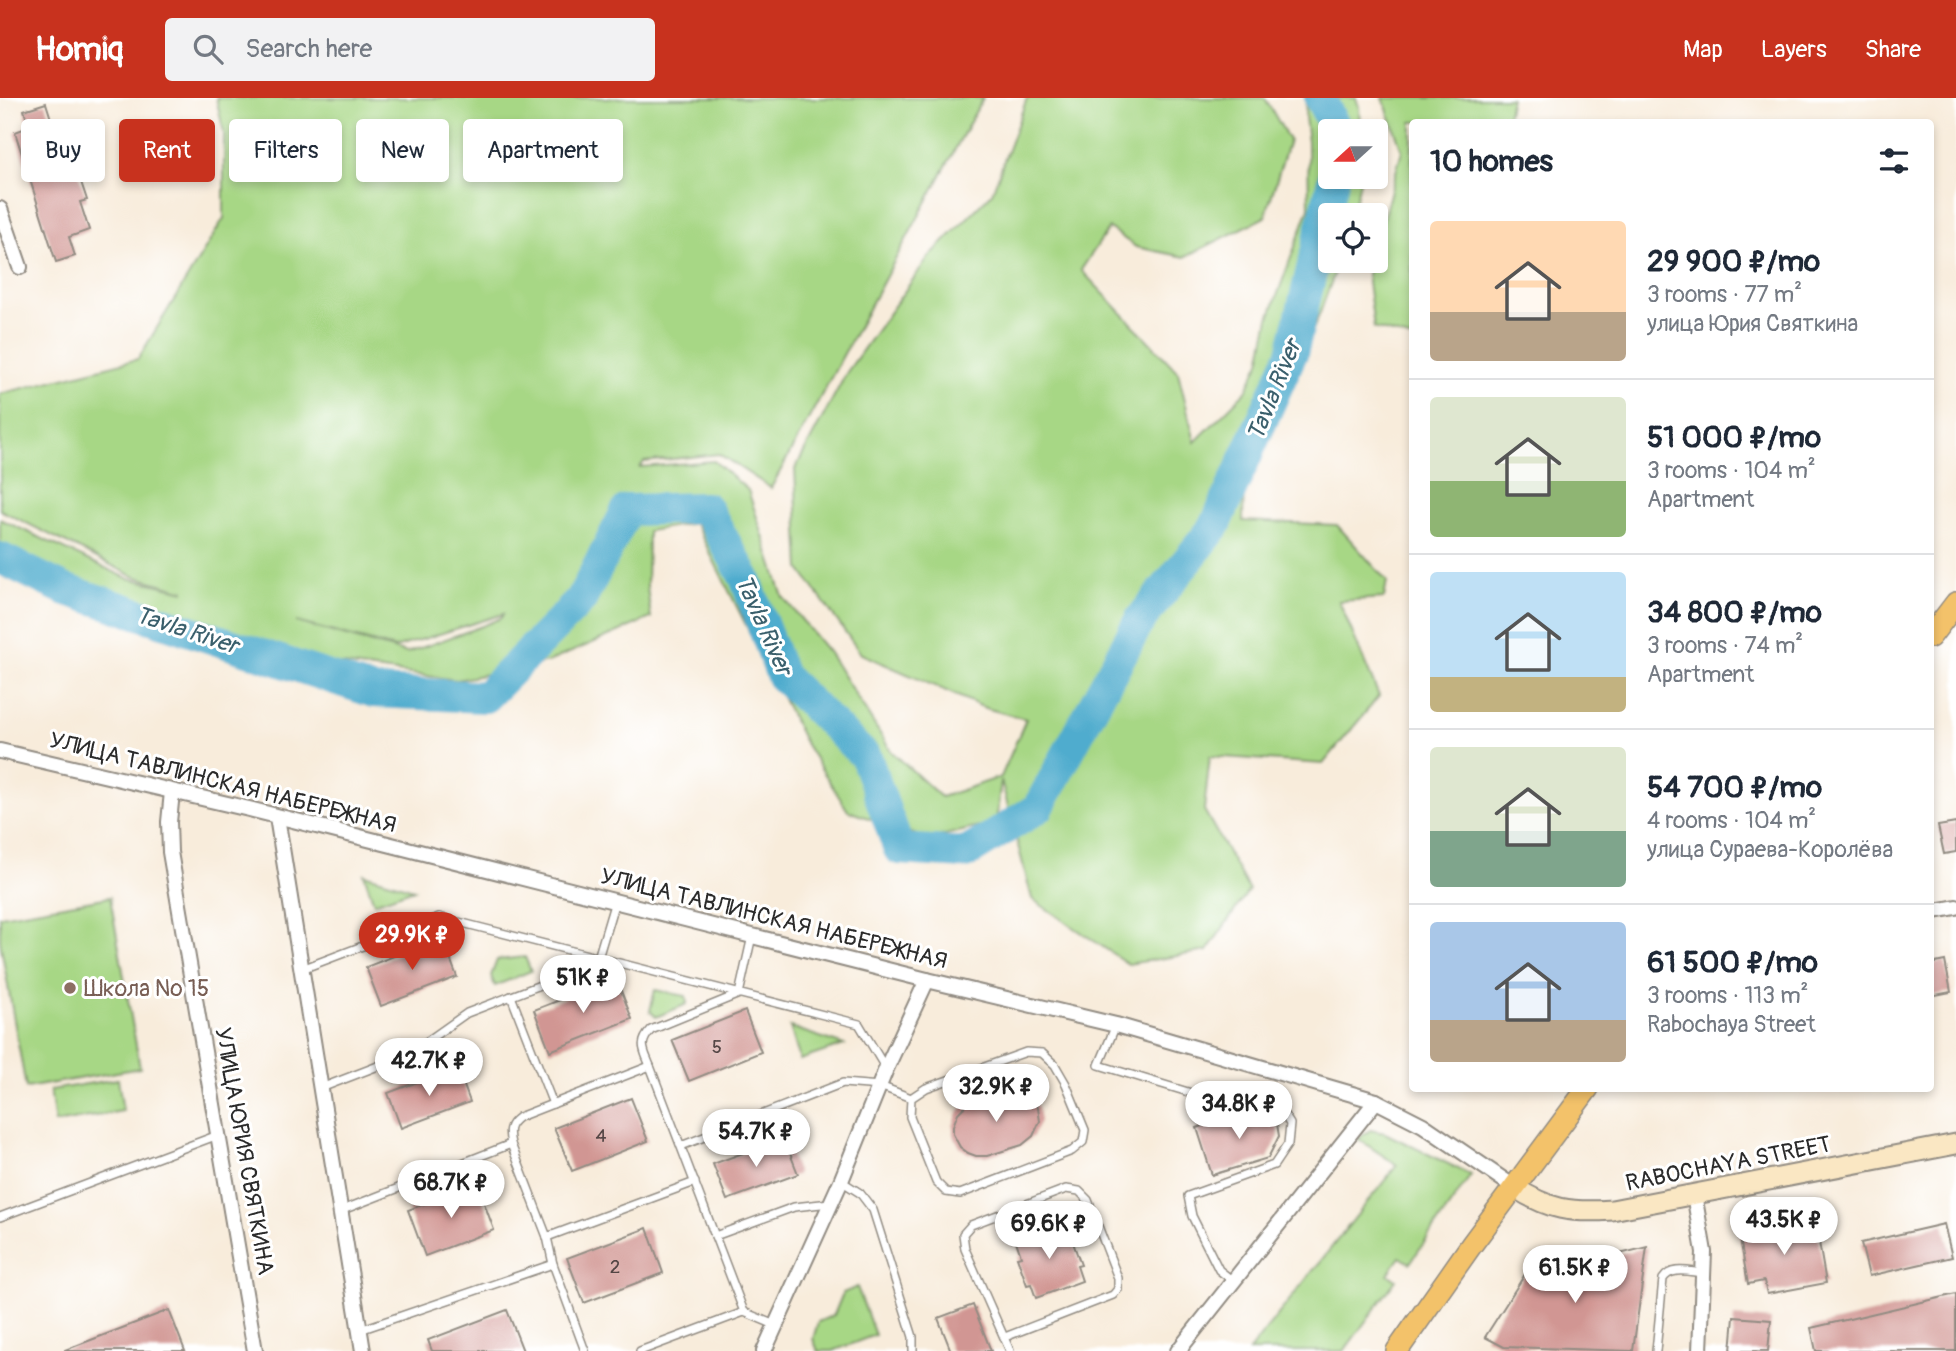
<!DOCTYPE html>
<html lang="en">
<head>
<meta charset="utf-8">
<style>
	:root { --surface:#fff; --page:#f2f2f3; --text:#1f2937; --muted:#747a83; --line:#e0e1e3; --accent:#c8321e }
	body { margin:0; font-family:Pangolin,sans-serif; background:var(--page); color:var(--text); height:100vh; display:flex; flex-direction:column; font-size:26px; white-space:nowrap }
	* { box-sizing:border-box; margin:0 }
	p { font-size:23px; color:var(--muted) }
	.icon { flex:none; width:38px; height:38px; fill:none; stroke:currentColor; stroke-width:2; stroke-linecap:round; stroke-linejoin:round }
	.map { position:relative; flex:1; overflow:hidden }
	.details { position:absolute; left:1409px; top:21px; width:525px; height:973px; display:flex; flex-direction:column; background:var(--surface); border-radius:7px; box-shadow:0 4px 10px #0003 }
	.details>* { flex:none }
	.top-card { position:absolute; left:21px; top:21px; width:665px; height:63px; display:flex; gap:14px }
	.needle { width:46px; rotate:249deg }
	.controls { position:absolute; left:1318px; top:21px; display:grid; gap:14px }
	.controls a { display:grid; place-items:center; width:70px; height:70px; border-radius:7px; background:var(--surface); box-shadow:0 4px 10px #0003; font-size:35px }
	.price { position:absolute; translate:-50% -60px; padding:0 16px; border-radius:24px; background:#fff; color:#222; font-size:23px; line-height:46px; filter:drop-shadow(0 2px 4px #0008) }
	.price::after { content:''; position:absolute; left:50%; top:42px; width:21px; height:16px; margin-left:-10px; background:inherit; clip-path:polygon(0 0,100% 0,50% 100%) }
	.price.active { background:var(--accent); color:#fff }
	ul { padding:0; list-style:none }
	li { display:flex; align-items:center; gap:21px; height:175px; padding:0 21px }
	li+li { border-top:2px solid var(--line) }
	li span { display:grid; place-items:center; flex:none; width:196px; height:140px; border-radius:7px; color:#555 }
	li>.icon { margin-inline-start:auto }
	span .icon { width:84px; height:84px; fill:#fffc; stroke-width:1 }
	li b { font-size:30px }
	h2 { display:flex; justify-content:space-between; align-items:center; height:84px; padding:0 21px; font-size:30px }
	.tag { padding:0 24px; border-radius:7px; background:var(--surface); box-shadow:0 4px 10px #0003; font-size:24px; line-height:63px }
	.tag.active { background:var(--accent); color:#fff }
	header { display:flex; align-items:center; gap:42px; box-sizing:border-box; height:98px; padding:0 35px; background:var(--accent); color:#fff }
	header strong { font-size:33px }
	nav { display:flex; gap:38px; margin-inline-start:auto; font-size:24px }
	.search { width:490px; height:63px; background:var(--page); display:flex; align-items:center; gap:18px; box-sizing:border-box; padding:0 24px; border-radius:7px; color:var(--muted); font-size:26px }
	.map>svg:first-child { display:block }
	.green { fill:#a7d785; stroke:#698158; stroke-width:2; fill-rule:evenodd }
	.lines { fill:none; stroke-linecap:round; stroke-linejoin:round }
	.river { stroke:#50acce; stroke-width:32 }
	.building { fill:#d19693 }
	.lane-casing { stroke:#928c83; stroke-width:10 }
	.street-casing { stroke:#928c83; stroke-width:18 }
	.secondary-casing { stroke:#928c83; stroke-width:23 }
	.primary-casing { stroke:#928c83; stroke-width:24 }
	.lane { stroke:#fff; stroke-width:7 }
	.street { stroke:#fff; stroke-width:14 }
	.secondary { stroke:#fae7c3; stroke-width:19 }
	.primary { stroke:#f3c26a; stroke-width:21 }
	.education-dot { fill:#8d6e63; stroke:#fff; stroke-width:2.5 }
	.labels { text-anchor:middle; stroke-width:6; stroke-linejoin:round; paint-order:stroke }
	.number-label { font-size:19px; fill:#544645 }
	.street-label { font-size:23px; fill:#2b2b2b; stroke:#fff }
	.education-label { font-size:23px; fill:#785e54; stroke:#fff; text-anchor:start }
	.water-label { font-size:24px; font-style:italic; fill:#3a5f6c; stroke:#fff }
</style>
</head>
<body>
<header>
<strong>Homiq</strong>
<div class="search"><svg class="icon" aria-label="search" viewBox="0 0 24 24"><circle cx="10" cy="10" r="6"/><path d="M15 15l6 6"/></svg>Search here</div>
<nav><a>Map</a><a>Layers</a><a>Share</a></nav>
</header>
<div class="map">
<svg width="1956" height="1253" viewBox="0 0 1956 1253">
	<rect width="100%" height="100%" fill="#fff"/>
	<filter id="ink" filterUnits="userSpaceOnUse"><feTurbulence type="fractalNoise" baseFrequency=".0143" numOctaves="2"/><feDisplacementMap in="SourceGraphic" scale="14" xChannelSelector="R" yChannelSelector="G"/><feConvolveMatrix kernelMatrix="1 2 1 2 8 2 1 2 1" color-interpolation-filters="sRGB"/></filter>
	<filter id="wash" filterUnits="userSpaceOnUse"><feTurbulence type="fractalNoise" baseFrequency=".00686" numOctaves="4" result="noise"/><feDisplacementMap in="SourceGraphic" scale="28" xChannelSelector="R" yChannelSelector="G"/><feGaussianBlur stdDeviation="1.57" result="paint"/><feColorMatrix in="noise" values="0 0 0 0 0 0 0 0 0 0 0 0 0 0 0 0 0 1.4 0 .05"/><feComposite in="paint" operator="in"/></filter>
	<g filter="url(#wash)">
		<rect width="100%" height="100%" fill="#f8ecdb"/>
		<g class="green">
			<path d="M216,0H983L771,390L719,356L644,364L640,369L714,363L748,392L783,499L829,555L891,653L941,699L1001,679L1026,621L985,610L861,556L800,471L795,371L847,274L929,159L992,95L1027,0H1265L1289,42L1265,119L1185,159L1136,149L1109,130L1081,172L1178,274L1195,344L1246,293L1260,264L1269,220L1309,110L1308,44L1305,19L1306,0H1356L1359,9L1360,33H1330V79H1361L1352,117H1330V163H1339L1320,215L1268,338L1245,337L1243,423L1337,427L1387,483L1384,500L1339,503L1379,598L1323,666L1210,658L1204,712L1249,792L1207,853L1128,866L1032,801L1001,682L996,725L928,741L848,713L805,645L695,425L648,433L647,489L651,520L548,564L457,582L336,566L145,532L0,472V421L127,480L185,493L133,478L0,412V296L138,261L224,120V35ZM503,516L501,520L482,528L407,555L296,524L395,550Z"/>
			<path d="M1383,0H1511L1506,24H1412V241L1374,230L1367,176L1371,163H1376V147L1402,52Z"/>
			<path d="M364,776L414,791L374,805Z"/>
			<path d="M110,799L140,970L26,990L0,843V818Z"/>
			<path d="M525,859L531,873L495,888L491,878L497,862Z"/>
			<path d="M655,892L686,898L687,906L656,919L650,913Z"/>
			<path d="M790,929L844,947L800,962Z"/>
			<path d="M118,981L123,1013L55,1025L50,992Z"/>
			<path d="M1370,1032L1385,1035L1471,1077L1410,1165L1400,1159L1388,1176L1396,1182L1344,1253H1249L1397,1067L1358,1041Z"/>
			<path d="M857,1189L875,1237L833,1253H818L813,1241L818,1224L834,1217L843,1195Z"/>
		</g>
		<g class="lines">
			<g class="river">
				<path d="M1320,0L1337,33"/>
				<path d="M0,460L64,491L374,594L485,599L581,502L627,412L706,410L745,480L782,578L866,659L899,751L966,755L1038,710L1140,522L1215,428L1292,255L1334,79"/>
			</g>
		</g>
		<g id="blocks">
			<g class="building">
				<path d="M46,5L63,59L95,49L100,64L77,72L87,102L80,104L89,132L69,139L75,158L56,164L15,34L29,29L24,12Z"/>
				<path d="M1956,725V754L1944,756L1938,728Z"/>
				<path d="M442,839L457,879L381,908L366,869Z"/>
				<path d="M1945,863L1951,894L1930,898V866Z"/>
				<path d="M616,880L632,921L550,953L534,912Z"/>
				<path d="M745,913L761,954L689,983L672,942Z"/>
				<path d="M457,969L470,1004L401,1030L388,995Z"/>
				<path d="M1011,991L1031,999L1038,1010L1040,1023L1033,1038L1022,1047L987,1058H976L968,1055L960,1049L953,1036V1028L958,1015L966,1007Z"/>
				<path d="M631,1000L648,1043L572,1073L554,1030Z"/>
				<path d="M1253,1012L1266,1014L1277,1026L1279,1038L1268,1060L1212,1077L1197,1030Z"/>
				<path d="M784,1040L798,1076L727,1102L713,1066Z"/>
				<path d="M477,1086L494,1132L425,1158L408,1112Z"/>
				<path d="M1815,1121L1826,1185L1767,1196L1764,1183L1748,1186L1739,1135Z"/>
				<path d="M1062,1126L1067,1140L1071,1139L1081,1167L1077,1168L1082,1183L1036,1200L1031,1186L1027,1187L1017,1159L1021,1158L1016,1143Z"/>
				<path d="M1944,1126L1952,1159L1869,1178L1861,1145Z"/>
				<path d="M647,1130L663,1175L584,1205L567,1160Z"/>
				<path d="M1647,1149L1633,1253L1504,1249L1485,1239L1536,1159L1596,1162Z"/>
				<path d="M1956,1196V1253H1816L1811,1230Z"/>
				<path d="M973,1207L991,1253H951L938,1220Z"/>
				<path d="M169,1212L185,1253H65V1252Z"/>
				<path d="M507,1212L523,1253H432L428,1242Z"/>
				<path d="M1734,1219L1771,1222L1768,1253H1731Z"/>
			</g>
		</g>
	</g>
	<g filter="url(#ink)">
		<use href="#blocks" fill-opacity="0" stroke="#928c83" stroke-width="2"/>
		<g class="lines">
			<defs>
				<g id="lane">
					<path d="M302,871L439,819L859,926L886,971"/>
					<path d="M511,898L553,1006"/>
					<path d="M1116,927L1099,967L1221,1004L1255,999L1276,1004L1290,1026L1288,1046L1274,1067L1188,1098L1192,1118L1219,1172L1233,1183"/>
					<path d="M650,968C644,952 638,946 651,932L739,896L752,838"/>
					<path d="M321,990L409,956L467,915L556,881L598,860L615,803"/>
					<path d="M511,1046C508,1033 508,1027 519,1019L650,968L744,1214"/>
					<path d="M681,1048L843,985L880,988L911,1000L910,1019L936,1084L946,1094L960,1096L1072,1053L1083,1044L1085,1032L1066,986L1055,967L1042,955L1026,954L926,990L911,1000"/>
					<path d="M841,1083L860,1095L873,1112L913,1239V1253"/>
					<path d="M340,1113L511,1046L547,1139L553,1166L585,1253"/>
					<path d="M0,1119L218,1037"/>
					<path d="M715,1138L794,1109L830,1105"/>
					<path d="M547,1139L695,1084"/>
					<path d="M360,1232L553,1166"/>
					<path d="M1005,1239L1113,1197L1118,1191V1180L1088,1102L1079,1093L1066,1091L971,1127L963,1136L965,1151L1010,1253"/>
					<path d="M640,1253L744,1214L775,1227"/>
					<path d="M1656,1253L1663,1181C1671,1168 1690,1174 1704,1175"/>
				</g>
				<g id="street">
					<path d="M0,111L20,169"/>
					<path d="M0,653L249,711L927,882L1116,927L1376,1003L1423,1027L1514,1089"/>
					<path d="M172,694L169,724L170,754L255,1253"/>
					<path d="M277,719L363,1253"/>
					<path d="M1930,814L1956,809"/>
					<path d="M1694,1096L1704,1154L1700,1253"/>
					<path d="M764,1253L841,1083L886,971L927,882"/>
					<path d="M1178,1253L1376,1003"/>
				</g>
				<path id="secondary" d="M1514,1089C1549,1112 1571,1115 1612,1112L1956,1046"/>
				<g id="primary">
					<path d="M1930,539L1956,505"/>
					<path d="M1397,1253L1472,1146L1588,990"/>
				</g>
			</defs>
			<use href="#lane" class="lane-casing"/>
			<use href="#street" class="street-casing"/>
			<use href="#secondary" class="secondary-casing"/>
			<use href="#primary" class="primary-casing"/>
			<use href="#lane" class="lane"/>
			<use href="#street" class="street"/>
			<use href="#secondary" class="secondary"/>
			<use href="#primary" class="primary"/>
		</g>
	</g>
	<circle class="education-dot" cx="70" cy="890" r="7"/>
	<g class="labels">
		<g class="number-label">
			<text x="717" y="955">5</text>
			<text x="601" y="1044">4</text>
			<text x="615" y="1175">2</text>
		</g>
		<g class="street-label">
			<text transform="translate(223 684) rotate(14)" y="8">УЛИЦА ТАВЛИНСКАЯ НАБЕРЕЖНАЯ</text>
			<text transform="translate(774 820) rotate(14)" y="8">УЛИЦА ТАВЛИНСКАЯ НАБЕРЕЖНАЯ</text>
			<text transform="translate(245 1053) rotate(80)" y="8">УЛИЦА ЮРИЯ СВЯТКИНА</text>
			<text transform="translate(1728 1065) rotate(-11)" y="8">RABOCHAYA STREET</text>
		</g>
		<g class="education-label">
			<text x="84" y="898">Школа № 15</text>
		</g>
		<g class="water-label">
			<text transform="translate(1274 292) rotate(-68)" y="8">Tavla River</text>
			<text transform="translate(764 527) rotate(66)" y="8">Tavla River</text>
			<text transform="translate(187 532) rotate(18)" y="8">Tavla River</text>
		</g>
	</g>
</svg>
<div class="controls">
<a><svg class="needle" viewBox="-14 -14 28 28"><path d="M0-13l5 13h-10z" fill="#e53935"/><path d="M0 13l5-13h-10z" fill="#747a83"/></svg></a>
<a><svg class="icon" aria-label="locate" viewBox="0 0 24 24"><circle cx="12" cy="12" r="6"/><path d="M12 2v4M12 18v4M2 12h4M18 12h4"/></svg></a>
</div>
<b class="price active" style="left:412px;top:874px">29.9K ₽</b>
<b class="price" style="left:583px;top:917px">51K ₽</b>
<b class="price" style="left:429px;top:1000px">42.7K ₽</b>
<b class="price" style="left:996px;top:1026px">32.9K ₽</b>
<b class="price" style="left:1239px;top:1043px">34.8K ₽</b>
<b class="price" style="left:756px;top:1071px">54.7K ₽</b>
<b class="price" style="left:451px;top:1122px">68.7K ₽</b>
<b class="price" style="left:1784px;top:1159px">43.5K ₽</b>
<b class="price" style="left:1049px;top:1163px">69.6K ₽</b>
<b class="price" style="left:1575px;top:1207px">61.5K ₽</b>
<div class="top-card">
<a class="tag">Buy</a>
<a class="tag active">Rent</a>
<a class="tag">Filters</a>
<a class="tag">New</a>
<a class="tag">Apartment</a>
</div>
<section class="details">
<h2>10 homes<svg class="icon" aria-label="filters" viewBox="0 0 24 24"><path d="M4 7h16M4 17h16"/><circle cx="9" cy="7" r="2"/><circle cx="15" cy="17" r="2"/></svg></h2>
<ul>
<li><span style="background:linear-gradient(#ffd9b3 65%,#b9a48a 0)"><svg class="icon" aria-label="home" viewBox="0 0 24 24"><path d="M3 11l9-7 9 7M6 9v11h12V9"/></svg></span><div><b>29 900 ₽/mo</b><p>3 rooms · 77 m²</p><p>улица Юрия Святкина</p></div></li>
<li><span style="background:linear-gradient(#dfe7d0 60%,#8fb573 0)"><svg class="icon" aria-label="home" viewBox="0 0 24 24"><path d="M3 11l9-7 9 7M6 9v11h12V9"/></svg></span><div><b>51 000 ₽/mo</b><p>3 rooms · 104 m²</p><p>Apartment</p></div></li>
<li><span style="background:linear-gradient(#bfe0f5 75%,#c2b280 0)"><svg class="icon" aria-label="home" viewBox="0 0 24 24"><path d="M3 11l9-7 9 7M6 9v11h12V9"/></svg></span><div><b>34 800 ₽/mo</b><p>3 rooms · 74 m²</p><p>Apartment</p></div></li>
<li><span style="background:linear-gradient(#dfe7d0 60%,#7fa58c 0)"><svg class="icon" aria-label="home" viewBox="0 0 24 24"><path d="M3 11l9-7 9 7M6 9v11h12V9"/></svg></span><div><b>54 700 ₽/mo</b><p>4 rooms · 104 m²</p><p>улица Сураева-Королёва</p></div></li>
<li><span style="background:linear-gradient(#a9c7e8 70%,#b9a48a 0)"><svg class="icon" aria-label="home" viewBox="0 0 24 24"><path d="M3 11l9-7 9 7M6 9v11h12V9"/></svg></span><div><b>61 500 ₽/mo</b><p>3 rooms · 113 m²</p><p>Rabochaya Street</p></div></li>
</ul>
</section>
</div>
</body>
</html>
